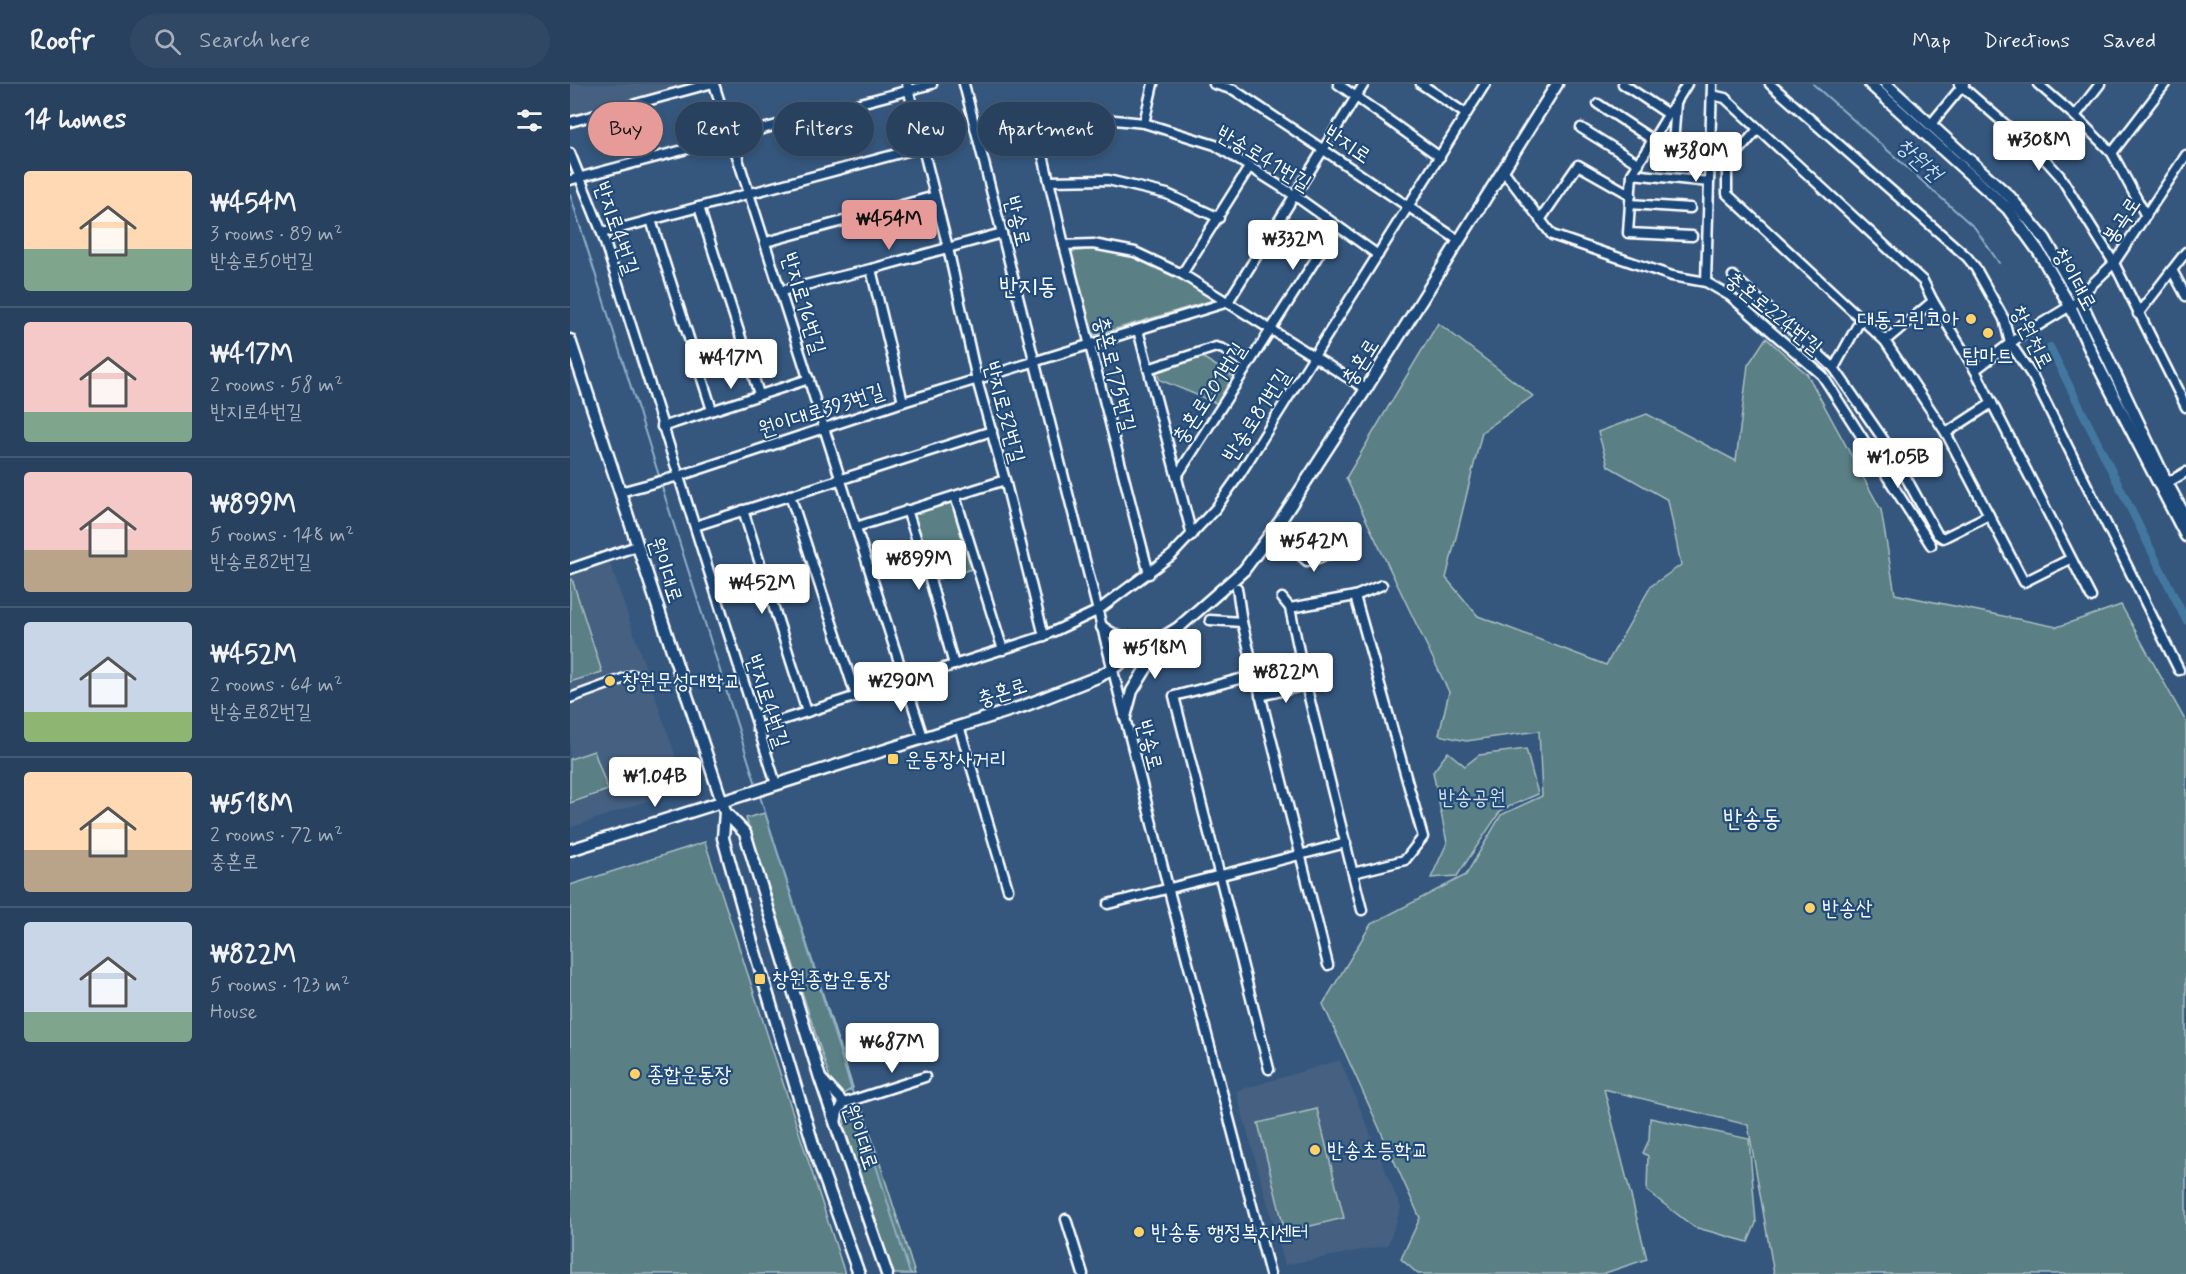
<!DOCTYPE html>
<html lang="en">
<head>
<meta charset="utf-8">
<style>
	:root { --surface:#28415e; --page:#304864; --text:#f1f3f6; --muted:#a5afbc; --line:#445a73; --accent:#e69b98 }
	body { margin:0; font-family:Mynerve,"Poor Story",sans-serif; background:var(--page); color:var(--text); height:100vh; display:flex; flex-direction:column; font-size:22px; white-space:nowrap }
	* { box-sizing:border-box; margin:0 }
	p { font-size:20px; color:var(--muted) }
	.icon { flex:none; width:33px; height:33px; fill:none; stroke:currentColor; stroke-width:2; stroke-linecap:round; stroke-linejoin:round }
	.map { position:relative; flex:1; overflow:hidden }
	.side { display:flex; flex-direction:column; background:var(--surface); width:570px }
	.side>* { flex:none }
	.banner { position:absolute; left:18px; top:18px; width:570px; height:54px; display:flex; gap:12px }
	.price { position:absolute; translate:-50% -51px; padding:0 14px; border-radius:6px; background:#fff; color:#222; font-size:20px; line-height:39px; filter:drop-shadow(0 2px 3px #0008) }
	.price::after { content:''; position:absolute; left:50%; top:36px; width:18px; height:14px; margin-left:-9px; background:inherit; clip-path:polygon(0 0,100% 0,50% 100%) }
	.price.selected { background:var(--accent); color:#111 }
	ul { padding:0; list-style:none }
	li { display:flex; align-items:center; gap:18px; height:150px; padding:0 24px }
	li+li { border-top:2px solid var(--line) }
	li span { display:grid; place-items:center; flex:none; width:168px; height:120px; border-radius:6px; color:#555 }
	li>.icon { margin-inline-start:auto }
	span .icon { width:72px; height:72px; fill:#fffc; stroke-width:1 }
	li b { font-size:26px }
	h2 { display:flex; justify-content:space-between; align-items:center; height:72px; padding:0 24px; font-size:26px }
	.tag { padding:0 21px; border-radius:27px; background:var(--surface); box-shadow:0 3px 9px #0003,0 0 0 2px var(--line); font-size:21px; line-height:54px }
	.tag.selected { background:var(--accent); color:#111 }
	header { display:flex; align-items:center; gap:36px; box-sizing:border-box; height:84px; padding:0 30px; background:var(--surface); border-bottom:2px solid var(--line) }
	header strong { font-size:28px }
	nav { display:flex; gap:33px; margin-inline-start:auto; font-size:21px }
	.search { width:420px; height:54px; background:var(--page); display:flex; align-items:center; gap:15px; box-sizing:border-box; padding:0 21px; border-radius:33px; color:var(--muted); font-size:22px }
	main { display:flex; flex:1; min-height:0 }
	.map>svg:first-child { display:block }
	.built { fill:#446081 }
	.green { fill:#5a7f84; stroke:#acbfc2; stroke-width:1.5 }
	.lines { fill:none; stroke-linecap:round; stroke-linejoin:round }
	.stream { stroke:#8eaec6; stroke-width:2 }
	.canal { stroke:#4378a0; stroke-width:8 }
	.minor-casing { stroke:#fff; stroke-width:13 }
	.major-casing { stroke:#fff; stroke-width:15 }
	.minor { stroke:#1f4a7a; stroke-width:8 }
	.major { stroke:#1f4a7a; stroke-width:10 }
	.poi-dot { fill:#ffd166; stroke:#1f4a7a; stroke-width:2 }
	.labels { text-anchor:middle; stroke-width:4.5; stroke-linejoin:round; paint-order:stroke }
	.street-label { font-size:21px; fill:#fff; stroke:#1f4a7a }
	.poi-label { font-size:21px; fill:#fff; stroke:#1f4a7a; text-anchor:start }
	.park-label { font-size:21px; fill:#d6dfe0; stroke:#1f4a7a }
	.water-label { font-size:22px; font-style:italic; fill:#d0dde7; stroke:#1f4a7a }
	.quarter-label { font-size:24px; fill:#fff; stroke:#1f4a7a }
</style>
</head>
<body>
<header>
<strong>Roofr</strong>
<div class="search"><svg class="icon" aria-label="search" viewBox="0 0 24 24"><circle cx="10" cy="10" r="6"/><path d="M15 15l6 6"/></svg>Search here</div>
<nav><a>Map</a><a>Directions</a><a>Saved</a></nav>
</header>
<main>
<section class="side">
<h2>14 homes<svg class="icon" aria-label="filters" viewBox="0 0 24 24"><path d="M4 7h16M4 17h16"/><circle cx="9" cy="7" r="2"/><circle cx="15" cy="17" r="2"/></svg></h2>
<ul>
<li><span style="background:linear-gradient(#ffd9b3 65%,#7fa58c 0)"><svg class="icon" aria-label="home" viewBox="0 0 24 24"><path d="M3 11l9-7 9 7M6 9v11h12V9"/></svg></span><div><b>₩454M</b><p>3 rooms · 89 m²</p><p>반송로50번길</p></div></li>
<li><span style="background:linear-gradient(#f6c9c9 75%,#7fa58c 0)"><svg class="icon" aria-label="home" viewBox="0 0 24 24"><path d="M3 11l9-7 9 7M6 9v11h12V9"/></svg></span><div><b>₩417M</b><p>2 rooms · 58 m²</p><p>반지로4번길</p></div></li>
<li><span style="background:linear-gradient(#f6c9c9 65%,#b9a48a 0)"><svg class="icon" aria-label="home" viewBox="0 0 24 24"><path d="M3 11l9-7 9 7M6 9v11h12V9"/></svg></span><div><b>₩899M</b><p>5 rooms · 148 m²</p><p>반송로82번길</p></div></li>
<li><span style="background:linear-gradient(#c9d6e8 75%,#8fb573 0)"><svg class="icon" aria-label="home" viewBox="0 0 24 24"><path d="M3 11l9-7 9 7M6 9v11h12V9"/></svg></span><div><b>₩452M</b><p>2 rooms · 64 m²</p><p>반송로82번길</p></div></li>
<li><span style="background:linear-gradient(#ffd9b3 65%,#b9a48a 0)"><svg class="icon" aria-label="home" viewBox="0 0 24 24"><path d="M3 11l9-7 9 7M6 9v11h12V9"/></svg></span><div><b>₩518M</b><p>2 rooms · 72 m²</p><p>충혼로</p></div></li>
<li><span style="background:linear-gradient(#c9d6e8 75%,#7fa58c 0)"><svg class="icon" aria-label="home" viewBox="0 0 24 24"><path d="M3 11l9-7 9 7M6 9v11h12V9"/></svg></span><div><b>₩822M</b><p>5 rooms · 123 m²</p><p>House</p></div></li>
</ul>
</section>
<div class="map">
<svg width="1616" height="1190" viewBox="0 0 1616 1190">
	<rect width="100%" height="100%" fill="#35577e"/>
	<filter id="ink" filterUnits="userSpaceOnUse"><feTurbulence type="fractalNoise" baseFrequency=".0167" numOctaves="2"/><feDisplacementMap in="SourceGraphic" scale="12" xChannelSelector="R" yChannelSelector="G"/><feConvolveMatrix kernelMatrix="1 2 1 2 8 2 1 2 1" color-interpolation-filters="sRGB"/></filter>
	<g filter="url(#ink)">
		<g class="built">
			<path d="M0,0H129L0,34Z"/>
			<path d="M40,479L116,703L0,744V491Z"/>
			<path d="M770,976L831,1124L818,1161L715,1181L666,1007Z"/>
		</g>
		<g class="green">
			<path d="M524,165L561,171L610,193L646,215L522,252L501,168Z"/>
			<path d="M868,239L963,312L912,348L876,494L908,532L1036,581L1081,502L1111,481L1098,416L1038,382L1028,348L1077,330L1166,377L1178,281L1196,254L1237,290L1311,426L1325,510L1487,543L1551,521L1616,638V1190H1204L1178,1041L1034,1005L1077,1175L1032,1190H848L831,1175L850,1134L753,920L801,840L896,791L931,731L972,712L969,647L896,657L869,651L879,608L776,394Z"/>
			<path d="M629,271L667,295L651,321L590,296L585,284Z"/>
			<path d="M383,415L405,484L362,497L340,429Z"/>
			<path d="M2,495L32,588L0,598V496Z"/>
			<path d="M956,665L968,710L931,726L887,792L861,794L877,759L863,688L878,668L895,682L909,671Z"/>
			<path d="M24,667L38,706L0,719V675Z"/>
			<path d="M195,729L283,1004L272,1011L264,1007L176,734Z"/>
			<path d="M135,758L275,1190H0V801Z"/>
			<path d="M747,1025L774,1134L715,1148L688,1039Z"/>
			<path d="M293,1026L345,1190H322L274,1042L275,1030Z"/>
			<path d="M1080,1034L1179,1055L1186,1139L1178,1158L1124,1143L1077,1107L1078,1072L1073,1069L1079,1056Z"/>
		</g>
		<g class="lines">
			<g class="stream">
				<path d="M1243,0L1405,144L1429,179"/>
				<path d="M0,110L90,395"/>
				<path d="M91,400L187,704"/>
				<path d="M189,709L284,1013"/>
				<path d="M286,1018L340,1190"/>
			</g>
			<path class="canal" d="M1480,263L1616,536"/>
			<defs>
				<g id="minor">
					<path d="M144,0L353,653"/>
					<path d="M337,0L378,164L407,296L435,396L474,552"/>
					<path d="M394,0L598,803L700,1190"/>
					<path d="M644,0L664,6L888,156"/>
					<path d="M768,0L870,73"/>
					<path d="M851,0L896,30"/>
					<path d="M1053,0L1098,30"/>
					<path d="M1117,0L1062,90L1058,149L1122,152"/>
					<path d="M1200,0L1397,173L1405,183L1434,235L1440,259L1463,293L1609,586"/>
					<path d="M1389,0L1473,73L1490,92L1544,179L1616,323"/>
					<path d="M1468,0L1505,32L1542,69L1576,132"/>
					<path d="M1142,11L1155,14L1353,197L1363,217L1405,286L1521,513"/>
					<path d="M1028,20L1083,56"/>
					<path d="M1505,32L1530,0"/>
					<path d="M465,37L494,161L579,490"/>
					<path d="M0,38L139,0"/>
					<path d="M574,39L583,0"/>
					<path d="M1361,40L1394,0"/>
					<path d="M1011,44L1069,80"/>
					<path d="M1188,45L1157,81V110L1315,257L1376,349L1454,498L1500,475"/>
					<path d="M407,49L465,37L506,32L574,39L645,61L724,111L808,171"/>
					<path d="M1103,61L1106,19"/>
					<path d="M0,69L32,149L206,700"/>
					<path d="M1542,69L1595,0"/>
					<path d="M933,86L982,151L1102,192L1136,198L1160,212L1252,291L1361,461"/>
					<path d="M1062,90L1139,98"/>
					<path d="M0,96L362,0"/>
					<path d="M479,97L538,96L597,110L649,134"/>
					<path d="M1060,120L1120,124"/>
					<path d="M129,123L189,310"/>
					<path d="M81,136L142,326"/>
					<path d="M970,136L1008,81L1061,111"/>
					<path d="M32,149L353,63"/>
					<path d="M196,158L365,112"/>
					<path d="M494,161L523,160L565,168L612,190L796,305"/>
					<path d="M301,185L333,318"/>
					<path d="M1602,186L1616,212"/>
					<path d="M612,190L680,82"/>
					<path d="M1163,192L1264,284L1291,235"/>
					<path d="M1136,198L1142,0"/>
					<path d="M211,207L301,185L432,149"/>
					<path d="M1568,230L1616,168"/>
					<path d="M568,246L622,451"/>
					<path d="M1315,257L1363,217"/>
					<path d="M1264,284L1322,368L1367,450L1373,454L1419,431"/>
					<path d="M578,285L646,263L653,265L678,281"/>
					<path d="M1405,286L1446,255L1510,216L1515,207L1544,179L1616,71"/>
					<path d="M92,343L239,295"/>
					<path d="M1376,349L1422,319"/>
					<path d="M607,392L767,142"/>
					<path d="M1597,399L1616,388"/>
					<path d="M50,408L109,392L333,318L658,218L794,0"/>
					<path d="M220,411L286,612"/>
					<path d="M385,412L433,566"/>
					<path d="M173,426L237,628"/>
					<path d="M337,426L361,499L384,581"/>
					<path d="M125,442L422,347"/>
					<path d="M286,443L435,396"/>
					<path d="M702,448L737,477L758,471L752,450"/>
					<path d="M0,485L67,462"/>
					<path d="M667,504L672,538L758,881"/>
					<path d="M712,514L720,524L736,601L792,826"/>
					<path d="M720,524L785,512"/>
					<path d="M640,536L672,538"/>
					<path d="M685,591L604,612L699,985"/>
					<path d="M690,612L736,601"/>
					<path d="M0,614L63,591"/>
					<path d="M389,642L438,805"/>
					<path d="M187,644L474,552L527,527L602,471L646,424L670,390L915,0"/>
					<path d="M783,789L835,776L853,753L785,512L812,501"/>
					<path d="M538,820L776,759"/>
					<path d="M252,995L274,1019"/>
					<path d="M266,1039L268,1028L274,1019L355,993"/>
					<path d="M496,1135L513,1190"/>
				</g>
				<g id="major">
					<path d="M1300,0L1438,125L1469,168L1500,222L1525,276L1616,452"/>
					<path d="M1316,0L1440,113L1475,155L1510,216L1597,399L1616,434"/>
					<path d="M0,256L152,718L155,728L153,754L182,858L246,1070L289,1190"/>
					<path d="M532,543C550,557 565,559 588,554"/>
					<path d="M555,633L562,607L595,554"/>
					<path d="M155,728L175,749L250,994L317,1190"/>
					<path d="M0,766L454,622L530,592L608,544L674,486L711,436L796,305L987,0"/>
				</g>
			</defs>
			<use href="#minor" class="minor-casing"/>
			<use href="#major" class="major-casing"/>
			<use href="#minor" class="minor"/>
			<use href="#major" class="major"/>
		</g>
	</g>
	<g class="poi-dot">
		<circle cx="1401" cy="235" r="6"/>
		<circle cx="1418" cy="249" r="6"/>
		<circle cx="40" cy="597" r="6"/>
		<rect x="317" y="669" width="12" height="12" rx="3"/>
		<circle cx="1240" cy="824" r="6"/>
		<rect x="184" y="889" width="12" height="12" rx="3"/>
		<circle cx="65" cy="990" r="6"/>
		<circle cx="745" cy="1066" r="6"/>
		<circle cx="569" cy="1148" r="6"/>
	</g>
	<g class="labels">
		<g class="street-label">
			<text transform="translate(778 60) rotate(34)" y="7">반지로</text>
			<text transform="translate(694 74) rotate(31)" y="7">반송로41번길</text>
			<text transform="translate(1551 136) rotate(-56)" y="7">봉곡로</text>
			<text transform="translate(448 137) rotate(76)" y="7">반송로</text>
			<text transform="translate(47 144) rotate(71)" y="7">반지로4번길</text>
			<text transform="translate(1505 195) rotate(61)" y="7">창이대로</text>
			<text transform="translate(234 219) rotate(73)" y="7">반지로16번길</text>
			<text transform="translate(1204 229) rotate(39)" y="7">충혼로224번길</text>
			<text transform="translate(1462 253) rotate(63)" y="7">창원천로</text>
			<text transform="translate(790 278) rotate(-58)" y="7">충혼로</text>
			<text transform="translate(545 290) rotate(76)" y="7">충혼로175번길</text>
			<text transform="translate(639 309) rotate(-57)" y="7">충혼로201번길</text>
			<text transform="translate(251 326) rotate(-18)" y="7">원이대로393번길</text>
			<text transform="translate(435 328) rotate(75)" y="7">반지로32번길</text>
			<text transform="translate(686 331) rotate(-57)" y="7">반송로81번길</text>
			<text transform="translate(96 486) rotate(72)" y="7">원이대로</text>
			<text transform="translate(432 608) rotate(-18)" y="7">충혼로</text>
			<text transform="translate(198 617) rotate(72)" y="7">반지로4번길</text>
			<text transform="translate(580 661) rotate(76)" y="7">반송로</text>
			<text transform="translate(291 1053) rotate(71)" y="7">원이대로</text>
		</g>
		<g class="poi-label">
			<text x="1389" y="242" text-anchor="end">대동그린코아</text>
			<text x="1418" y="278" text-anchor="middle">탑마트</text>
			<text x="52" y="604">창원문성대학교</text>
			<text x="335" y="682">운동장사거리</text>
			<text x="1252" y="831">반송산</text>
			<text x="202" y="902">창원종합운동장</text>
			<text x="77" y="997">종합운동장</text>
			<text x="757" y="1073">반송초등학교</text>
			<text x="581" y="1155">반송동 행정복지센터</text>
		</g>
		<g class="park-label">
			<text x="902" y="720">반송공원</text>
		</g>
		<g class="water-label">
			<text transform="translate(1350 75) rotate(42)" y="8">창원천</text>
		</g>
		<g class="quarter-label">
			<text x="458" y="210">반지동</text>
			<text x="1182" y="742">반송동</text>
		</g>
	</g>
</svg>
<b class="price" style="left:1469px;top:88px">₩308M</b>
<b class="price" style="left:1126px;top:99px">₩380M</b>
<b class="price selected" style="left:319px;top:167px">₩454M</b>
<b class="price" style="left:723px;top:187px">₩332M</b>
<b class="price" style="left:161px;top:306px">₩417M</b>
<b class="price" style="left:1328px;top:405px">₩1.05B</b>
<b class="price" style="left:744px;top:489px">₩542M</b>
<b class="price" style="left:349px;top:507px">₩899M</b>
<b class="price" style="left:192px;top:531px">₩452M</b>
<b class="price" style="left:585px;top:596px">₩518M</b>
<b class="price" style="left:716px;top:620px">₩822M</b>
<b class="price" style="left:331px;top:629px">₩290M</b>
<b class="price" style="left:85px;top:724px">₩1.04B</b>
<b class="price" style="left:322px;top:990px">₩687M</b>
<div class="banner">
<a class="tag selected">Buy</a>
<a class="tag">Rent</a>
<a class="tag">Filters</a>
<a class="tag">New</a>
<a class="tag">Apartment</a>
</div>
</div>
</main>
</body>
</html>
